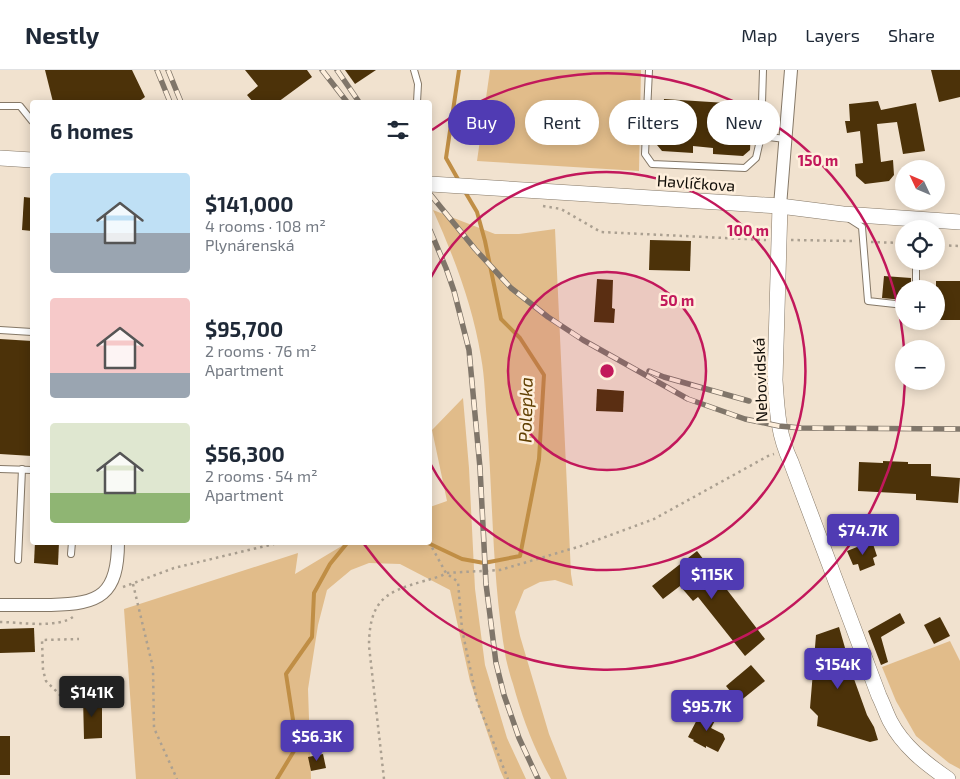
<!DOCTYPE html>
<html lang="en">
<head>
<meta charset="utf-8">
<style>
	:root { --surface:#fff; --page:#f2f2f3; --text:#1f2937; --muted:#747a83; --line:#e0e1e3; --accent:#503bb3 }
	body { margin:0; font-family:"Exo 2",sans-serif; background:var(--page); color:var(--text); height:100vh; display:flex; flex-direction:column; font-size:19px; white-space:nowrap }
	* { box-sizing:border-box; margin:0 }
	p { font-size:16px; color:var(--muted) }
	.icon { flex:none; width:28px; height:28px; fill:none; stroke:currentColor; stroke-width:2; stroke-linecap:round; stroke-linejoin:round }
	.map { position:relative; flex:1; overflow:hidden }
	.details { position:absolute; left:30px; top:30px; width:402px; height:445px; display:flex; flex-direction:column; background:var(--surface); border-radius:5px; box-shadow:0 2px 12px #0003 }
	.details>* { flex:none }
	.banner { position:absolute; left:448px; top:30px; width:438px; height:45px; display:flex; gap:10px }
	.needle { width:32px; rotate:314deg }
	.tools { position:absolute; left:895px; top:90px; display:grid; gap:10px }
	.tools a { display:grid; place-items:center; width:50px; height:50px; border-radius:50%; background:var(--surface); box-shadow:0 2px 12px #0003; font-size:25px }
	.price { position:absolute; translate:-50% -42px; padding:0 11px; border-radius:5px; background:var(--accent); color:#fff; font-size:16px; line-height:32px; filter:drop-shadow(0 1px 2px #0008) }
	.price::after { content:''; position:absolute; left:50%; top:30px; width:15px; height:11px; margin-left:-8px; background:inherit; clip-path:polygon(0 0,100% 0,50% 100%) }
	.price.selected { background:#222; color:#fff }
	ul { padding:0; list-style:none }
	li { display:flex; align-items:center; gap:15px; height:125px; padding:0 20px }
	li span { display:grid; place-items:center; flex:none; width:140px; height:100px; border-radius:5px; color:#555 }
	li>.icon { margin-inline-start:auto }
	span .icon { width:60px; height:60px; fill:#fffc; stroke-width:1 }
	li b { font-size:21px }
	h2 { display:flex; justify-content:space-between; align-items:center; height:60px; padding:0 20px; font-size:21px }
	.chip { padding:0 18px; border-radius:22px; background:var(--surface); box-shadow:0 2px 12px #0003; font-size:18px; line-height:45px }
	.chip.selected { background:var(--accent); color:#fff }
	header { display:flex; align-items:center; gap:30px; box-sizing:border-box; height:70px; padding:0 25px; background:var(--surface); border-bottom:1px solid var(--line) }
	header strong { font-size:24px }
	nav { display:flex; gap:28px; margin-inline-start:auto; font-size:18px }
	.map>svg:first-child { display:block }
	.green { fill:#e1bc8a }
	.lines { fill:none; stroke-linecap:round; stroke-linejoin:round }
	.stream { stroke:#c08e45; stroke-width:4 }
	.building { fill:#4c3209 }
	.service-casing { stroke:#857867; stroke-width:8 }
	.minor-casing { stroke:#857867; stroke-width:14 }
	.tertiary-casing { stroke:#857867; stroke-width:16 }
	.path { stroke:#aba091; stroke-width:2.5; stroke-dasharray:2.5 4; stroke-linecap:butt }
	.service { stroke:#fff; stroke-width:6 }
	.minor { stroke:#fff; stroke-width:12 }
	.tertiary { stroke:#fff; stroke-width:15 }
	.rail-casing { stroke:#80766a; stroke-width:5.5 }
	.rail { stroke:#feefdc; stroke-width:4; stroke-dasharray:11; stroke-linecap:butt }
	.ring { fill:none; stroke:#c2185b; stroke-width:2.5 }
	.labels { text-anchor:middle; stroke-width:5; stroke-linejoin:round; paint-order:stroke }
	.street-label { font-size:16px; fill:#0f0b05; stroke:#feefdc }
	.water-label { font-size:18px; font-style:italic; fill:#614002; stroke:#feefdc }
	.centre { fill:#c2185b; stroke:#feefdc; stroke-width:2.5 }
	.ring-label { font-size:15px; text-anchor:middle; font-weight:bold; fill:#c2185b; stroke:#feefdc; stroke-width:5; stroke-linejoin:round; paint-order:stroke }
</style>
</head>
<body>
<header>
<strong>Nestly</strong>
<nav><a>Map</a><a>Layers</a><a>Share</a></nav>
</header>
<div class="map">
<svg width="960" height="709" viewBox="0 0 960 709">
	<rect width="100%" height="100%" fill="#f1e2cf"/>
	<g class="green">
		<path d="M490,0H641L639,101L477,91Z"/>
		<path d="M433,140L495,164H519L555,159L571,504L573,516L555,510L540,512L524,520L515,542L520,566L549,664L567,709H551C534,679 522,647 513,614C510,606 508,597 506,589C492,511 493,430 487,351C485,330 485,308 481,287C473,236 454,187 433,140Z"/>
		<path d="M463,328L469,398L475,519L485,595L507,668L526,709H504L500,700L470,611L450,520L400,494L369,493L351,500L327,520L318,555L308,619L311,709H136L124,539L298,483L295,504L345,474L346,473L430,472V437L447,431L432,360Z"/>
		<path d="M950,571L960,591V699L949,693L916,666L896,631L882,597Z"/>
	</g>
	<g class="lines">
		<g class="stream">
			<path d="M459,0L446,88L459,111"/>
			<path d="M426,472L462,489L484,493L520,486L539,389L544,305L520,268L501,249L485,171L477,142L464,120"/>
			<path d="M277,709L297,676L286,604L312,567L314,523L330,494L348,472"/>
		</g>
	</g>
	<g class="building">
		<path d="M45,0H132L145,27L138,32L126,31L121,32H53Z"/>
		<path d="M245,0H307L312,7L278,32H253L247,25L258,16Z"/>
		<path d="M345,0H376L355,14Z"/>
		<path d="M931,0H960V27L939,32Z"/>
		<path d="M664,29L742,34L741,50L751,61L750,80L743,86L713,84V78L693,76V83L662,81L657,75L658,49H662Z"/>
		<path d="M878,31L881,40L916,33L925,81L903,84L897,52L877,54L881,92L893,90L894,105L889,111L865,114L856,106L855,94L863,93L860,61L847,63L845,51H850L849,34Z"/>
		<path d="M24,127L32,128V161L22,160Z"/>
		<path d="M650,170L691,171L690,201L649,200Z"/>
		<path d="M884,206L911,208V219H904V230L882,228Z"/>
		<path d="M597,209L613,210L612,238L615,239L614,253L594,252Z"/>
		<path d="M936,211H960V250H938V233H936Z"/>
		<path d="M0,269L32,271V386L0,384Z"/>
		<path d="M597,319L624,321L623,342L596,341Z"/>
		<path d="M883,391L908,392V394H931V406L960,408L958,433L916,430V424L858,421L859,392L883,393Z"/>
		<path d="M872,471L877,486L873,488L875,495L860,501L858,494L853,495L847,481Z"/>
		<path d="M35,472H59L58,495L34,493Z"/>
		<path d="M697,481L765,569L745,586L698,527L693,531L680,516L663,529L652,516Z"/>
		<path d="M900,543L905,553L881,567L888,592L881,595L868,561Z"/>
		<path d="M940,547L950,566L934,574L924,555Z"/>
		<path d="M839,557L854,609L867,645L874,657L878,670L870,672L817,656L818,646L810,638L816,565Z"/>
		<path d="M34,558L35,582L0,583V559Z"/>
		<path d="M751,595L765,611L739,632L726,616Z"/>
		<path d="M83,627H99L98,637H102V668L84,669Z"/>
		<path d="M702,640L717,647L711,658L723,664L725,669L718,682L706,676V678L693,671L694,670L688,667Z"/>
		<rect x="0" y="666" width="10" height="39"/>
		<path d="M323,684L326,698L311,701L308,687Z"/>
	</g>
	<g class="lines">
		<defs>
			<g id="service">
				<path d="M414,0L418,14L417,32"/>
				<path d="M649,0L645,84L652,94L745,98L756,88L761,66"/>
				<path d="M763,0L761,66L785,69"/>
				<path d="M0,36H20L32,51"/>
				<path d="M848,148L862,157L868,231L904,235"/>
				<path d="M916,191V219"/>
				<path d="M0,260L32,262"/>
				<path d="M0,399L32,400"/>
				<path d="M71,484L72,472"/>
				<path d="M18,490L22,399"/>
			</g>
			<g id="minor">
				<path d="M780,136L791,0"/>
				<path d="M0,535C17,535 34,535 51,535C100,534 118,525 118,472"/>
			</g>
			<g id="tertiary">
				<path d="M0,88L32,90"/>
				<path d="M430,114L780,136L843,144L960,152"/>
				<path d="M780,136L775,310C777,340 778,365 791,392L879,626C883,634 886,643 890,651C903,676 925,693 948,709"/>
			</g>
		</defs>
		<use href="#service" class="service-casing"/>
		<use href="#minor" class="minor-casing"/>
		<use href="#tertiary" class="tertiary-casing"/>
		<g class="path">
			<path d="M543,136L561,139L601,162L766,170"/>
			<path d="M791,170L853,171"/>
			<path d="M871,172L904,173"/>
			<path d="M936,175L960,176"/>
			<path d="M429,472L446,503L458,512L462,559L477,631L508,709"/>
			<path d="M133,514L153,598L154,658L177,709"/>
			<path d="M123,517L174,498L282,472"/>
			<path d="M0,552C19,552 59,559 74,546"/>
			<path d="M70,635L46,611L43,600L42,570L79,569"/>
			<path d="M384,709L369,576C369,520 396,520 441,506L446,503L500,500L581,476L654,449L768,386L774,384"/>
		</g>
		<use href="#service" class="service"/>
		<use href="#minor" class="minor"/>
		<use href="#tertiary" class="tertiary"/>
		<defs>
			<g id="rail">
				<path d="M157,0L170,32"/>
				<path d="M168,0L181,32"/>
				<path d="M322,0L347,32"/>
				<path d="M337,0L359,32"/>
				<path d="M430,124L475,179L511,218L548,247L583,270L688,329L745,349L779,356L801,358L960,359"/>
				<path d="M430,160L446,198L454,221L469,280L480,398L486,514L496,593L504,625L519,668L538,709"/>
				<path d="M649,301L664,307L749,331"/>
			</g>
		</defs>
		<use href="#rail" class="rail-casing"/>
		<use href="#rail" class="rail"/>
	</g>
	<circle cx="607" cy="301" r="99" fill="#c2185b" fill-opacity=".12"/>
	<g class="ring">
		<circle cx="607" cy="301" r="99"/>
		<path d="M430 209A199 199 0 1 1 430 393"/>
		<path d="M905 311A298 298 0 0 1 364 474M432 60A298 298 0 0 1 904 278"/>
	</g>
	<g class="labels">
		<g class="street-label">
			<text transform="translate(696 113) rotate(4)" y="6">Havlíčkova</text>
			<text transform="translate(760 310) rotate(-92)" y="6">Nebovidská</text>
		</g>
		<g class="water-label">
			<text transform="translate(526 340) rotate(-89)" y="6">Polepka</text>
		</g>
	</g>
	<circle cx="607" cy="301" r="8" class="centre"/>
	<g class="ring-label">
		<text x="818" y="96">150 m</text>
		<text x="748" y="166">100 m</text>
		<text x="677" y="236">50 m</text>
	</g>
</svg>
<div class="tools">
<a><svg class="needle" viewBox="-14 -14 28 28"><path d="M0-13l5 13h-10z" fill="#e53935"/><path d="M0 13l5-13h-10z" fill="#747a83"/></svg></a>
<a><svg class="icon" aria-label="locate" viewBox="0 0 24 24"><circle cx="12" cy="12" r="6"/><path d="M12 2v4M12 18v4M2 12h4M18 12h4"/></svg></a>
<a>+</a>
<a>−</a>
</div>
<b class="price" style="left:863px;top:486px">$74.7K</b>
<b class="price" style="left:712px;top:530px">$115K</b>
<b class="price" style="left:838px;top:620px">$154K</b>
<b class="price selected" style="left:92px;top:648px">$141K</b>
<b class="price" style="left:707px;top:662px">$95.7K</b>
<b class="price" style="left:317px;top:692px">$56.3K</b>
<div class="banner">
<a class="chip selected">Buy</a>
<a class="chip">Rent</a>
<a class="chip">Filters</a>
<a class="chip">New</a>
</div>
<section class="details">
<h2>6 homes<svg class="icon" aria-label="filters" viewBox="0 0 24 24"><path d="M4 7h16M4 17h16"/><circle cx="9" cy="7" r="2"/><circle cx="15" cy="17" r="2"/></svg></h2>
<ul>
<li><span style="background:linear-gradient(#bfe0f5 60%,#9aa5b1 0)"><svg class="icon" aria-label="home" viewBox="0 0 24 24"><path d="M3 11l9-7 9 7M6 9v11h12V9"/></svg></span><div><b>$141,000</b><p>4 rooms · 108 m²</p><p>Plynárenská</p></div></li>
<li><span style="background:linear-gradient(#f6c9c9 75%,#9aa5b1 0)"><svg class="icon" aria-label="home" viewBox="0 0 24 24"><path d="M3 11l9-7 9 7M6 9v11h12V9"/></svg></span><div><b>$95,700</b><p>2 rooms · 76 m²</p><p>Apartment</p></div></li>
<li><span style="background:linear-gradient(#dfe7d0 70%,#8fb573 0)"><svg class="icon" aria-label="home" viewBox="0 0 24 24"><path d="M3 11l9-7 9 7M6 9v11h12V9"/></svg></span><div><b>$56,300</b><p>2 rooms · 54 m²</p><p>Apartment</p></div></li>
</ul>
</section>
</div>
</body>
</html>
